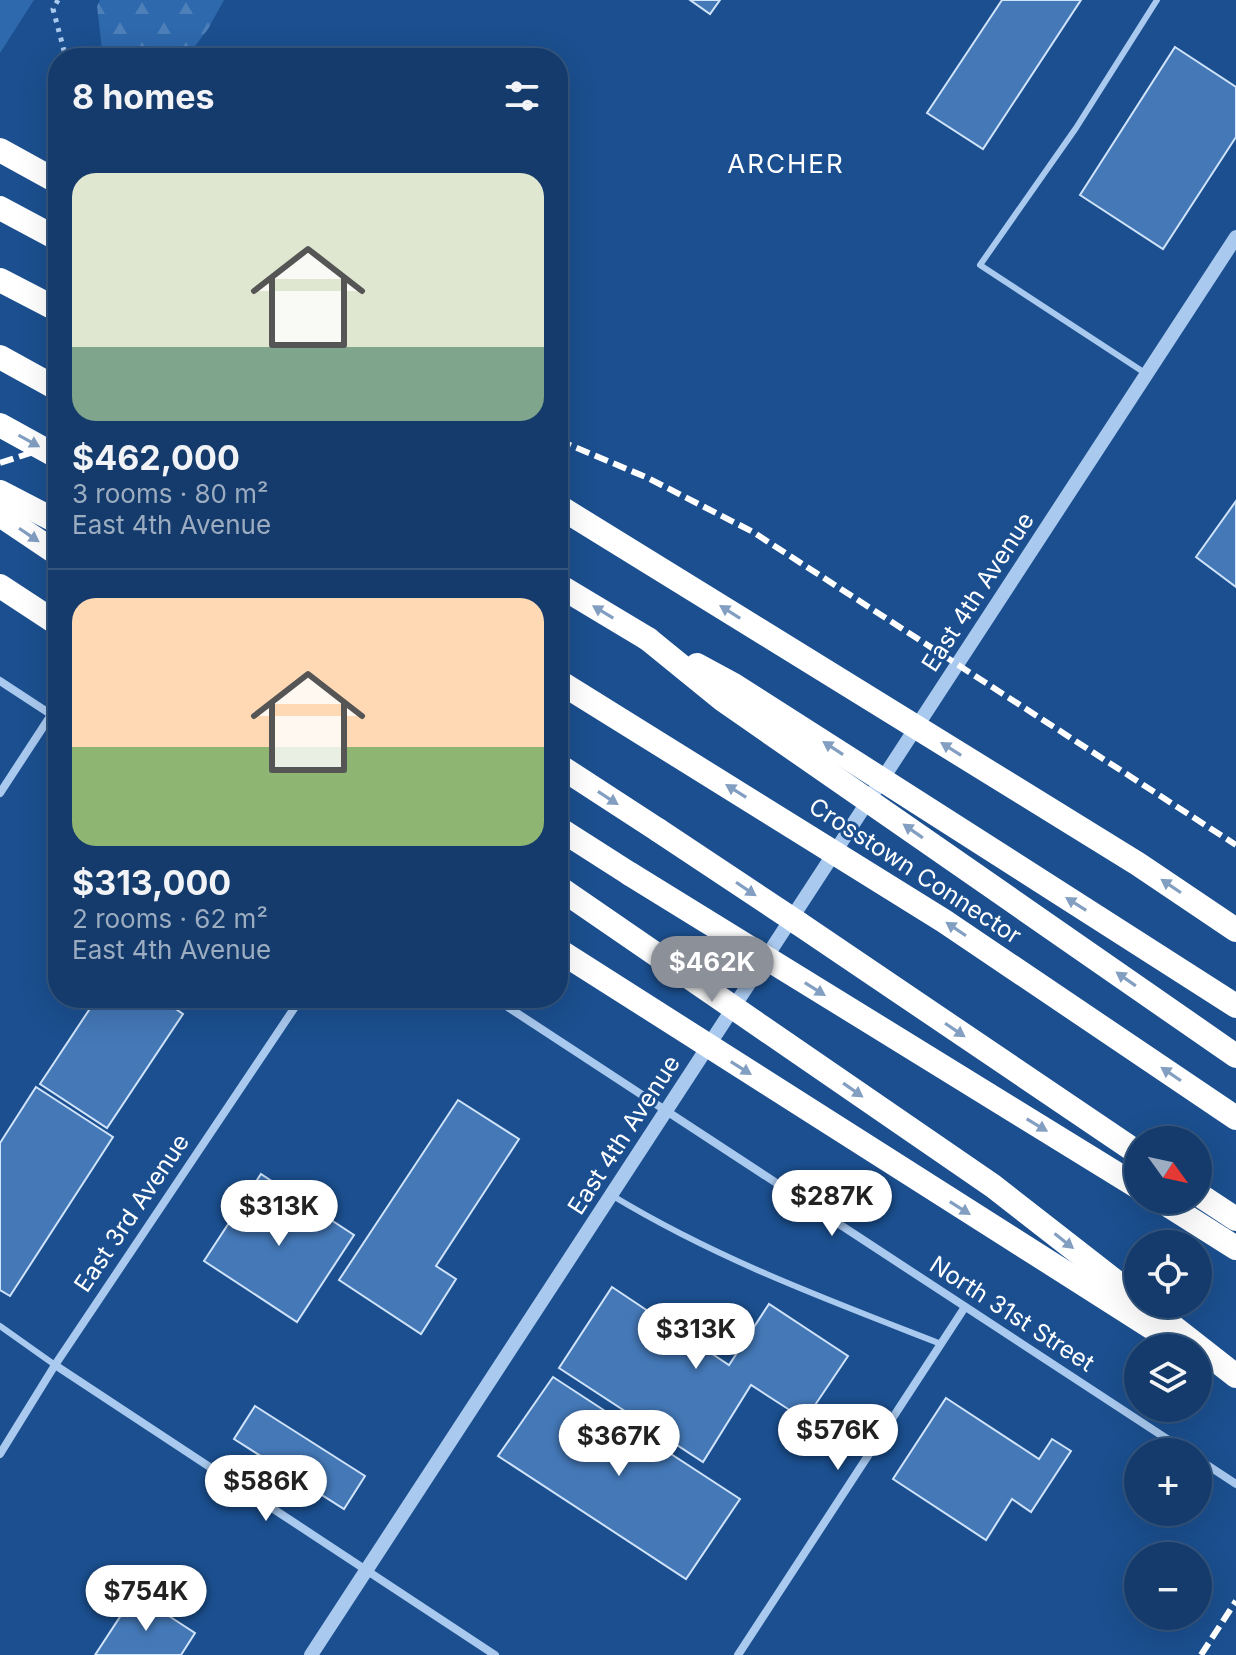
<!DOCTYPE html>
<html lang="en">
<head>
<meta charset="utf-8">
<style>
	:root { --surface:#143b6b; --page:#214673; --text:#f1f3f6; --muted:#9dadc1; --line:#33557e; --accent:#8c9099 }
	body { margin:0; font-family:Inter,sans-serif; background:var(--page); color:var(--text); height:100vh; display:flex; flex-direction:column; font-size:30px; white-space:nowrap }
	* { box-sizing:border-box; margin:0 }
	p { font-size:26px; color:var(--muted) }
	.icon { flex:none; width:44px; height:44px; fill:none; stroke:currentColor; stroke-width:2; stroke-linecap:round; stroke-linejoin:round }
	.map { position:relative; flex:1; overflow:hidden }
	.panel { position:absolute; left:48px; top:48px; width:520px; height:960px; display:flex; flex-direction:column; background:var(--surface); border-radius:32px; box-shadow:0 8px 32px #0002,0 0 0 2px var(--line) }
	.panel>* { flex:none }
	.needle { width:52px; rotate:123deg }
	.fabs { position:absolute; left:1124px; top:1126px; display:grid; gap:16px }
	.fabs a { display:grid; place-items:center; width:88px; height:88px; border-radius:50%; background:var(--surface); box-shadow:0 8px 32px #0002,0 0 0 2px var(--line); font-size:40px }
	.price { position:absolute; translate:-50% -68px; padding:0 18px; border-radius:28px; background:#fff; color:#222; font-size:26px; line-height:52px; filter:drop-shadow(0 2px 4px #0008) }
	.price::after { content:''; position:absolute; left:50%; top:48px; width:24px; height:18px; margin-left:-12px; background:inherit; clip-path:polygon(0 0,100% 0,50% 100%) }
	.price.active { background:var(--accent); color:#fff }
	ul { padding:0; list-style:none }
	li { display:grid; align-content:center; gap:16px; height:424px; padding:0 24px }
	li+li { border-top:2px solid var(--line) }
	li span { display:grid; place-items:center; height:248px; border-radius:24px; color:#555 }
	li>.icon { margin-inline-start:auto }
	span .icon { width:144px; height:144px; fill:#fffc; stroke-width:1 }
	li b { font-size:34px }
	h2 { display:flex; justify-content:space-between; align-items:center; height:96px; padding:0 24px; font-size:34px }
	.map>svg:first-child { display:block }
	.green { fill:#2e69ad }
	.forest { fill:url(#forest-firs) }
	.building { fill:#4478b7; stroke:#cfe3fa; stroke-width:2 }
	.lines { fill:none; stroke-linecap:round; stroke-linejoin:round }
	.path { stroke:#a9c9ee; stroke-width:5; stroke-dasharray:4 6; stroke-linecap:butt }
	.service { stroke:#a9c9ee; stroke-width:6 }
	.minor { stroke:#a9c9ee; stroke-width:8 }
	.tertiary { stroke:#a9c9ee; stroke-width:14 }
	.motorway { stroke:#fff; stroke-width:24 }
	.rail { stroke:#fff; stroke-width:6; stroke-dasharray:14 6; stroke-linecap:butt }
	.motorway-bridge { stroke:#fff; stroke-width:24 }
	.oneway { fill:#829ec1 }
	.labels { text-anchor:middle; stroke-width:6; stroke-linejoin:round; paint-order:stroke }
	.street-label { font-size:24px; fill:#fff; stroke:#1b4f8f }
	.neighbourhood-label { font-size:26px; letter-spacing:2px; fill:#fff; stroke:#1b4f8f }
</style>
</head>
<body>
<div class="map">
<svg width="1236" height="1655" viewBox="0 0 1236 1655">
	<defs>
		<pattern id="forest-firs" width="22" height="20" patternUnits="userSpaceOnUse" patternTransform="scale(2)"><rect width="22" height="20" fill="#2e69ad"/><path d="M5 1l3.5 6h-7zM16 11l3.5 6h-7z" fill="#4d80b9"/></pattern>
	</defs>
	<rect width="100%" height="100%" fill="#1b4f8f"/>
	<path class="green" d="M0,0H34L0,53Z"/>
	<path class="forest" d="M100,0H224L208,29L186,58H103L97,6Z"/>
	<g class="building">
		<path d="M690,0H720L710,14Z"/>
		<path d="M1002,0H1081L983,149L927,113Z"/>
		<path d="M1175,47L1236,87V137L1163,249L1080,195Z"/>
		<path d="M1236,501V587L1196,557Z"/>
		<path d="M97,998H160L183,1014L107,1128L40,1084Z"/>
		<path d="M36,1087L113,1137L10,1296L0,1290V1143Z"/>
		<path d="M458,1100L519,1139L436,1266L456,1279L421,1334L339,1280Z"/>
		<path d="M261,1174L354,1235L297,1322L204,1261Z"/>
		<path d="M612,1287L729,1365L769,1304L848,1356L805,1420L751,1385L703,1462L559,1368Z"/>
		<path d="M553,1377L740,1499L686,1579L498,1456Z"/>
		<path d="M946,1398L1039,1459L1052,1439L1071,1451L1031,1512L1012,1499L986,1540L893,1479Z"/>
		<path d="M255,1406L365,1476L344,1509L234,1439Z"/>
		<path d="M135,1594L195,1633L181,1655H95Z"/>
	</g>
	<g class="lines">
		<path class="path" d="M58,0L53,9L66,58"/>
		<g class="service">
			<path d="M1145,373L980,265L1076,128L1157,0"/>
			<path d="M613,1196C717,1259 828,1300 941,1344"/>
			<path d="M0,1326L55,1365"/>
		</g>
		<g class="minor">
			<path d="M0,681L58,719"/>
			<path d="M0,793L51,715"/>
			<path d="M494,998L1187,1452"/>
			<path d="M55,1365L495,1655"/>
			<path d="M0,1454L55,1365L301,998"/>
			<path d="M1198,1459L1236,1484"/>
			<path d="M738,1655L965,1307"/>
		</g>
		<path class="tertiary" d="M311,1655L1236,237"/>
		<g class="motorway">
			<path d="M0,150L58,182"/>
			<path d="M0,208L58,239"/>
			<path d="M0,280L58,310"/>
			<path d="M0,357L58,389"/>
			<path d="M0,492L58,522"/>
			<path d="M0,515L58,554"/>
			<path d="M558,585L648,639"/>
			<path d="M0,586L58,624"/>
			<path d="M558,765L658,830"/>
			<path d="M558,828L630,874"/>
			<path d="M798,923L1138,1153"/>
			<path d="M1198,1194L1236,1219"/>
			<path d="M1160,1200L1236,1248"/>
			<path d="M1144,1304L1236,1376"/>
		</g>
		<g class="rail">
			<path d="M558,440L648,478L753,532L1236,845"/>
			<path d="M0,463L58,444"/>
			<path d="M1201,1655L1236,1601"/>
		</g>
		<g class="motorway-bridge">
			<path d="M0,425L58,457"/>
			<path d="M558,506L1138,864L1236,930"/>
			<path d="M648,639L723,700L1236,1056"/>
			<path d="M697,665L734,685L1236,1006"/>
			<path d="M558,681L944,921L1236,1118"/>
			<path d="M658,830L798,923"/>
			<path d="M630,874L1138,1187"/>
			<path d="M558,887L993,1186L1138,1299"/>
			<path d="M558,950L1184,1348"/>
		</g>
	</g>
	<defs><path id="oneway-solid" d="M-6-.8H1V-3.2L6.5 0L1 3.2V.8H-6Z" transform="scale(2)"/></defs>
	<g class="oneway">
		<use href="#oneway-solid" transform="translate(29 441) rotate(29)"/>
		<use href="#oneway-solid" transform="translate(29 535) rotate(34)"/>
		<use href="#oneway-solid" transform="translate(603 612) rotate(-149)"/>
		<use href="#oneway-solid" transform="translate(730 612) rotate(-148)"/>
		<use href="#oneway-solid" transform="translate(833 748) rotate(-147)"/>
		<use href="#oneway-solid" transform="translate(951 749) rotate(-148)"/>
		<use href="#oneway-solid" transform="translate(736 791) rotate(-148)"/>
		<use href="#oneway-solid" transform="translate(608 798) rotate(33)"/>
		<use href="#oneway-solid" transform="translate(913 831) rotate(-145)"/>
		<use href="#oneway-solid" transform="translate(1171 886) rotate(-146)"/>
		<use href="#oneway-solid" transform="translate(746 889) rotate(34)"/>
		<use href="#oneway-solid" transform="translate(1076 904) rotate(-148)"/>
		<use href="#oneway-solid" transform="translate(956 929) rotate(-146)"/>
		<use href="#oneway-solid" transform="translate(1126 979) rotate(-145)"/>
		<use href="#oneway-solid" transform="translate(815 989) rotate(32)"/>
		<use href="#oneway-solid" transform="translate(955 1030) rotate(34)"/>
		<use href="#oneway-solid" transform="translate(741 1068) rotate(32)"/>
		<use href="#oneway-solid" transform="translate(1171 1074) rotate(-146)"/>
		<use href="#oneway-solid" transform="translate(853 1090) rotate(35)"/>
		<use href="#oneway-solid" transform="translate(1037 1125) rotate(31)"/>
		<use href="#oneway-solid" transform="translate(960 1208) rotate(32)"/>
		<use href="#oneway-solid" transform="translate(1064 1241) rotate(38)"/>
	</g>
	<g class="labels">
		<g class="street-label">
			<text transform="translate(978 592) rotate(-57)" y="8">East 4th Avenue</text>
			<text transform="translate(915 871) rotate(33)" y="8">Crosstown Connector</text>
			<text transform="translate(624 1135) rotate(-57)" y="8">East 4th Avenue</text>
			<text transform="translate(132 1213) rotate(-56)" y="8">East 3rd Avenue</text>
			<text transform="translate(1012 1314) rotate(33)" y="8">North 31st Street</text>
		</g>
		<g class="neighbourhood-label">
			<text x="786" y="173">ARCHER</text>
		</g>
	</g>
</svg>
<div class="fabs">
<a><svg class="needle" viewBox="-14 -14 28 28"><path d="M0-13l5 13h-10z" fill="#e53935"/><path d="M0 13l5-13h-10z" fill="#9dadc1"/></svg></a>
<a><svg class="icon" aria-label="locate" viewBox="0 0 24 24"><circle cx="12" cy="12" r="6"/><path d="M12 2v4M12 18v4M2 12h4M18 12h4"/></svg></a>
<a><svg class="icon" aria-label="layers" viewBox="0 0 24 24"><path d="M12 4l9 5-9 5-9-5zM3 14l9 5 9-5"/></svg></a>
<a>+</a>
<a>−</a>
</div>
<b class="price active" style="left:712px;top:1004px">$462K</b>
<b class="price" style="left:832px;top:1238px">$287K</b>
<b class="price" style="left:279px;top:1248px">$313K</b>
<b class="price" style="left:696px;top:1371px">$313K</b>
<b class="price" style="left:838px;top:1472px">$576K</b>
<b class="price" style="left:619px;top:1478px">$367K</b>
<b class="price" style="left:266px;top:1523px">$586K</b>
<b class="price" style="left:146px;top:1633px">$754K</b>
<section class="panel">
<h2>8 homes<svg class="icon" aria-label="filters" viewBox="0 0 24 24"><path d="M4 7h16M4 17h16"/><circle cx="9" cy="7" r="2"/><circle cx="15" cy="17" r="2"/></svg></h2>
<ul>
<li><span style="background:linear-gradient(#dfe7d0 70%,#7fa58c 0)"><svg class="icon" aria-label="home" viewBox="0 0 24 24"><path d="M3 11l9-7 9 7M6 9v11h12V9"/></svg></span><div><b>$462,000</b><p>3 rooms · 80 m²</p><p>East 4th Avenue</p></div></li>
<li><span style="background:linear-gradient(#ffd9b3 60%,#8fb573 0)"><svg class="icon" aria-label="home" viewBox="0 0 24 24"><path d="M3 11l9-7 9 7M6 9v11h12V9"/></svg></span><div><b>$313,000</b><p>2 rooms · 62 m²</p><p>East 4th Avenue</p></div></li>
</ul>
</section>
</div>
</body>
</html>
